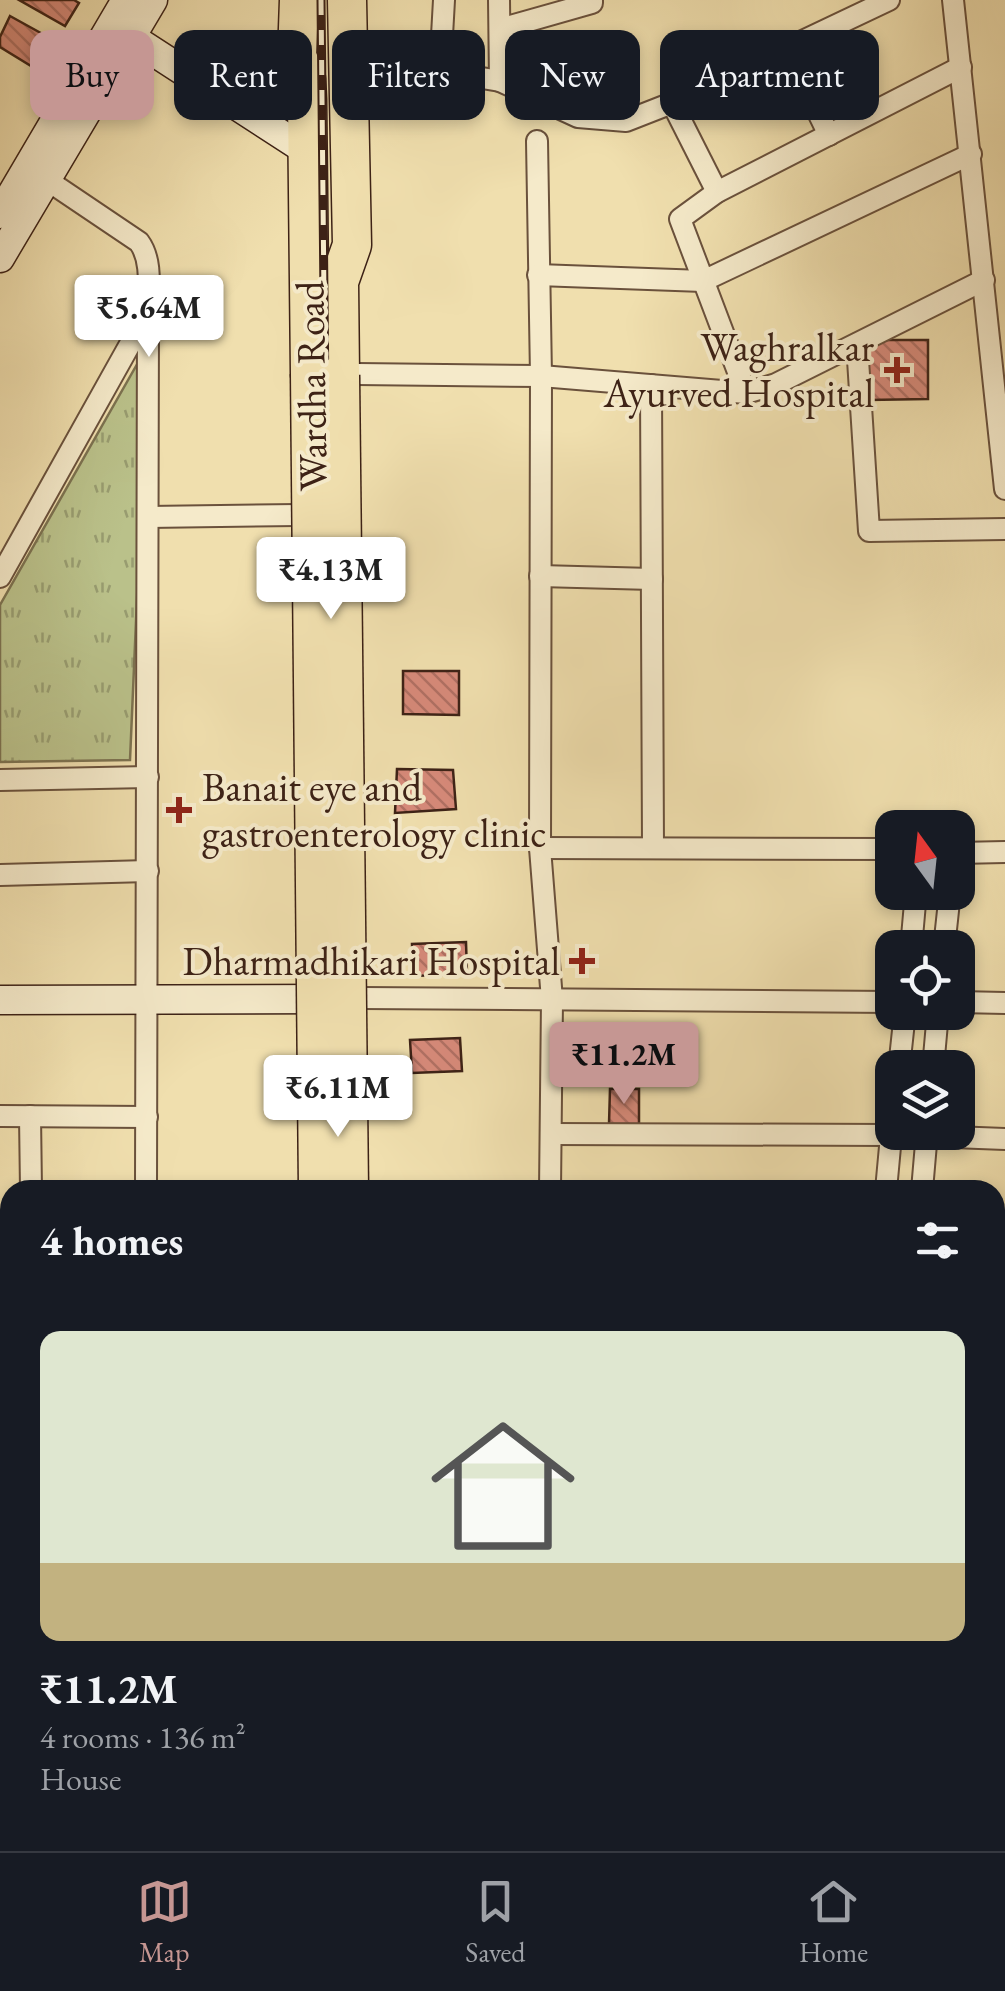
<!DOCTYPE html>
<html lang="en">
<head>
<meta charset="utf-8">
<style>
	:root { --surface:#171b24; --page:#20242c; --text:#f1f3f6; --muted:#9ea1a6; --line:#363941; --accent:#c59692 }
	body { margin:0; font-family:"EB Garamond",serif; background:var(--page); color:var(--text); height:100vh; display:flex; flex-direction:column; font-size:38px; white-space:nowrap }
	* { box-sizing:border-box; margin:0 }
	p { font-size:32px; color:var(--muted) }
	.icon { flex:none; width:55px; height:55px; fill:none; stroke:currentColor; stroke-width:2; stroke-linecap:round; stroke-linejoin:round }
	.map { position:relative; flex:1; overflow:hidden }
	.side { position:absolute; left:0px; top:1180px; width:1005px; height:672px; display:flex; flex-direction:column; background:var(--surface); border-radius:30px 30px 0 0; box-shadow:0 5px 15px #0003 }
	.side>* { flex:none }
	.hud { position:absolute; left:30px; top:30px; width:945px; height:90px; display:flex; gap:20px }
	.needle { width:65px; rotate:345deg }
	.fabs { position:absolute; left:875px; top:810px; display:grid; gap:20px }
	.fabs a { display:grid; place-items:center; width:100px; height:100px; border-radius:20px; background:var(--surface); box-shadow:0 5px 15px #0003; font-size:50px }
	.price { position:absolute; translate:-50% -85px; padding:0 22px; border-radius:10px; background:#fff; color:#222; font-size:32px; line-height:65px; filter:drop-shadow(0 2px 5px #0008) }
	.price::after { content:''; position:absolute; left:50%; top:60px; width:30px; height:22px; margin-left:-15px; background:inherit; clip-path:polygon(0 0,100% 0,50% 100%) }
	.price.on { background:var(--accent); color:#111 }
	ul { padding:0; list-style:none }
	li { display:grid; align-content:center; gap:20px; height:530px; padding:0 40px }
	li+li { border-top:2px solid var(--line) }
	li span { display:grid; place-items:center; height:310px; border-radius:20px; color:#555 }
	li>.icon { margin-inline-start:auto }
	span .icon { width:180px; height:180px; fill:#fffc; stroke-width:1 }
	li b { font-size:42px }
	h2 { display:flex; justify-content:space-between; align-items:center; height:120px; padding:0 40px; font-size:42px }
	.chip { padding:0 35px; border-radius:20px; background:var(--surface); box-shadow:0 5px 15px #0003; font-size:35px; line-height:90px }
	.chip.on { background:var(--accent); color:#111 }
	.menu { display:flex; justify-content:space-around; align-items:center; height:140px; border-top:2px solid var(--line); background:var(--surface); font-size:28px; color:var(--muted) }
	.menu a { display:grid; justify-items:center; gap:5px }
	.menu .on { color:var(--accent) }
	.map>svg:first-child { display:block }
	.park { fill:url(#park-tufts); stroke:#7c7250; stroke-width:2.5 }
	.building { fill:url(#building-back-hatch); stroke:#3d2216; stroke-width:2.5 }
	.lines { fill:none; stroke-linecap:round; stroke-linejoin:round }
	.street-casing { stroke:#6a513c; stroke-width:24 }
	.secondary-casing { stroke:#3d2216; stroke-width:31 }
	.highway-casing { stroke:#3d2216; stroke-width:41 }
	.street { stroke:#f5eaca; stroke-width:20 }
	.secondary { stroke:#f5eaca; stroke-width:28 }
	.highway { stroke:#f0dfae; stroke-width:38 }
	.rail-casing { stroke:#3d2216; stroke-width:9 }
	.rail { stroke:#f5eaca; stroke-width:5; stroke-dasharray:15; stroke-linecap:butt }
	.highway-bridge-casing { stroke:#3d2216; stroke-width:41; stroke-linecap:butt }
	.highway-bridge { stroke:#f0dfae; stroke-width:38 }
	.poi-dot { fill:#8f2418; stroke:#f5eaca; stroke-width:4 }
	.labels { text-anchor:middle; stroke-width:8; stroke-linejoin:round; paint-order:stroke }
	.poi-label { font-size:40px; fill:#3d2216; stroke:#f5eaca; text-anchor:end }
	.street-label { font-size:40px; fill:#3d2216; stroke:#f5eaca }
</style>
</head>
<body>
<div class="map">
<svg width="1005" height="1851" viewBox="0 0 1005 1851">
	<defs>
		<pattern id="park-tufts" width="24" height="20" patternUnits="userSpaceOnUse" patternTransform="scale(2.5)"><rect width="24" height="20" fill="#bac18a"/><path d="M3 7l-1-3M5 7V3M7 7l1-3M15 17l-1-3M17 17v-4M19 17l1-3" fill="none" stroke="#989c70"/></pattern>
		<pattern id="building-back-hatch" width="6" height="6" patternUnits="userSpaceOnUse" patternTransform="scale(2.5)"><rect width="6" height="6" fill="#d78a7a"/><path d="M-1 5l2 2M0 0l6 6M5-1l2 2" fill="none" stroke="#b07063"/></pattern>
	</defs>
	<rect width="100%" height="100%" fill="#f0dfae"/>
	<filter id="stains"><feTurbulence type="fractalNoise" baseFrequency=".002" numOctaves="4"/><feColorMatrix values="0 0 0 0 .2 0 0 0 0 .09 0 0 0 0 .02 0 0 0 .5 -.17"/></filter>
	<radialGradient id="worn" r=".72"><stop offset=".6" stop-color="#630" stop-opacity="0"/><stop offset="1" stop-color="#630" stop-opacity=".3"/></radialGradient>
	<path class="park" d="M148,345L130,760L0,762V605Z"/>
	<g class="building">
		<path d="M19,0H74L79,3L65,26Z"/>
		<path d="M10,16L66,47L49,77L0,47V37Z"/>
		<path d="M868,340H928V399L868,400Z"/>
		<path d="M403,671H459V715L403,714Z"/>
		<path d="M397,769L453,770L456,809L395,813Z"/>
		<path d="M466,942L467,974L413,976L412,944Z"/>
		<path d="M460,1038L462,1071L412,1073L410,1040Z"/>
		<path d="M610,1089H639V1124H609Z"/>
	</g>
	<g class="lines">
		<defs>
			<g id="street">
				<path d="M444,0L440,71L500,81"/>
				<path d="M499,0L500,81L578,117L626,121L672,103L889,0"/>
				<path d="M953,0L1005,489"/>
				<path d="M500,29L592,3V0"/>
				<path d="M787,49L829,135"/>
				<path d="M349,71H440"/>
				<path d="M672,103L717,192"/>
				<path d="M537,141L541,376L540,848L552,1000L550,1190"/>
				<path d="M538,275L703,281L971,154"/>
				<path d="M857,344L869,531L1005,529"/>
				<path d="M357,374L541,376L746,393L776,384L984,280"/>
				<path d="M651,385L653,848"/>
				<path d="M746,393L680,219L717,192L961,67"/>
				<path d="M148,517L298,515"/>
				<path d="M540,576L652,579"/>
				<path d="M0,577L148,312C148,289 153,261 139,242L47,180"/>
				<path d="M0,780L148,777"/>
				<path d="M540,848L892,849"/>
				<path d="M958,853L1005,852"/>
				<path d="M0,875L148,871"/>
				<path d="M911,948L916,892"/>
				<path d="M944,948L950,892"/>
				<path d="M362,998L892,1002"/>
				<path d="M958,1002L1005,1003"/>
				<path d="M899,1068L905,1012"/>
				<path d="M933,1068L938,1012"/>
				<path d="M0,1116L147,1117"/>
				<path d="M30,1116L31,1190"/>
				<path d="M551,1134L891,1135"/>
				<path d="M927,1136L1005,1139"/>
				<path d="M146,1190L148,312"/>
				<path d="M886,1190L892,1125"/>
				<path d="M922,1190L927,1132"/>
				<path d="M995,1258H1005"/>
				<path d="M0,1288L10,1287"/>
				<path d="M0,1409L10,1408"/>
				<path d="M995,1461H1005"/>
				<path d="M0,1525L10,1524"/>
				<path d="M995,1569L1005,1570"/>
				<path d="M0,1637L10,1635"/>
				<path d="M995,1677L1005,1757"/>
				<path d="M533,1842V1851"/>
				<path d="M743,1842L744,1851"/>
				<path d="M895,1842L896,1851"/>
				<path d="M23,1851L24,1842"/>
				<path d="M139,1851V1842"/>
			</g>
			<g id="secondary">
				<path d="M117,28L296,144"/>
				<path d="M0,214L126,0"/>
				<path d="M0,258L153,0"/>
				<path d="M0,1000L333,999"/>
				<path d="M314,1842L315,1851"/>
				<path d="M375,1842V1851"/>
			</g>
			<g id="highway">
				<path d="M299,0L297,56L306,79L307,100L310,374"/>
				<path d="M340,375L339,282L352,245L347,0"/>
				<path d="M336,1842V1851"/>
			</g>
		</defs>
		<use href="#street" class="street-casing"/>
		<use href="#secondary" class="secondary-casing"/>
		<use href="#highway" class="highway-casing"/>
		<use href="#street" class="street"/>
		<use href="#secondary" class="secondary"/>
		<use href="#highway" class="highway"/>
		<defs>
			<g id="rail">
				<path d="M321,0L333,1190"/>
				<path d="M348,1842V1851"/>
			</g>
		</defs>
		<use href="#rail" class="rail-casing"/>
		<use href="#rail" class="rail"/>
		<defs>
			<g id="highway-bridge">
				<path d="M310,374L318,1190"/>
				<path d="M340,375L349,1190"/>
			</g>
		</defs>
		<use href="#highway-bridge" class="highway-bridge-casing"/>
		<use href="#highway-bridge" class="highway-bridge"/>
	</g>
	<g class="poi-dot">
		<path d="M892 355h10v10h10v10h-10v10h-10v-10h-10v-10h10z"/>
		<path d="M174 795h10v10h10v10h-10v10h-10v-10h-10v-10h10z"/>
		<path d="M577 946h10v10h10v10h-10v10h-10v-10h-10v-10h10z"/>
	</g>
	<g class="labels">
		<g class="poi-label">
			<text x="874" y="361">Waghralkar<tspan x="874" dy="46">Ayurved Hospital</tspan></text>
			<text x="202" y="801" text-anchor="start">Banait eye and<tspan x="202" dy="46">gastroenterology clinic</tspan></text>
			<text x="560" y="975">Dharmadhikari Hospital</text>
		</g>
		<g class="street-label">
			<text transform="translate(311 386) rotate(-91)" y="14">Wardha Road</text>
		</g>
	</g>
	<rect width="100%" height="100%" filter="url(#stains)"/>
	<rect width="100%" height="100%" fill="url(#worn)"/>
</svg>
<div class="fabs">
<a><svg class="needle" viewBox="-14 -14 28 28"><path d="M0-13l5 13h-10z" fill="#e53935"/><path d="M0 13l5-13h-10z" fill="#9ea1a6"/></svg></a>
<a><svg class="icon" aria-label="locate" viewBox="0 0 24 24"><circle cx="12" cy="12" r="6"/><path d="M12 2v4M12 18v4M2 12h4M18 12h4"/></svg></a>
<a><svg class="icon" aria-label="layers" viewBox="0 0 24 24"><path d="M12 4l9 5-9 5-9-5zM3 14l9 5 9-5"/></svg></a>
</div>
<b class="price" style="left:149px;top:360px">₹5.64M</b>
<b class="price" style="left:331px;top:622px">₹4.13M</b>
<b class="price on" style="left:624px;top:1107px">₹11.2M</b>
<b class="price" style="left:338px;top:1140px">₹6.11M</b>
<div class="hud">
<a class="chip on">Buy</a>
<a class="chip">Rent</a>
<a class="chip">Filters</a>
<a class="chip">New</a>
<a class="chip">Apartment</a>
</div>
<section class="side">
<h2>4 homes<svg class="icon" aria-label="filters" viewBox="0 0 24 24"><path d="M4 7h16M4 17h16"/><circle cx="9" cy="7" r="2"/><circle cx="15" cy="17" r="2"/></svg></h2>
<ul>
<li><span style="background:linear-gradient(#dfe7d0 75%,#c2b280 0)"><svg class="icon" aria-label="home" viewBox="0 0 24 24"><path d="M3 11l9-7 9 7M6 9v11h12V9"/></svg></span><div><b>₹11.2M</b><p>4 rooms · 136 m²</p><p>House</p></div></li>
</ul>
</section>
</div>
<nav class="menu">
<a class="on"><svg class="icon" aria-label="map" viewBox="0 0 24 24"><path d="M3 6l6-2 6 2 6-2v14l-6 2-6-2-6 2zM9 4v14M15 6v14"/></svg>Map</a>
<a><svg class="icon" aria-label="saved" viewBox="0 0 24 24"><path d="M7 4h10v16l-5-4-5 4z"/></svg>Saved</a>
<a><svg class="icon" aria-label="home" viewBox="0 0 24 24"><path d="M3 11l9-7 9 7M6 9v11h12V9"/></svg>Home</a>
</nav>
</body>
</html>
